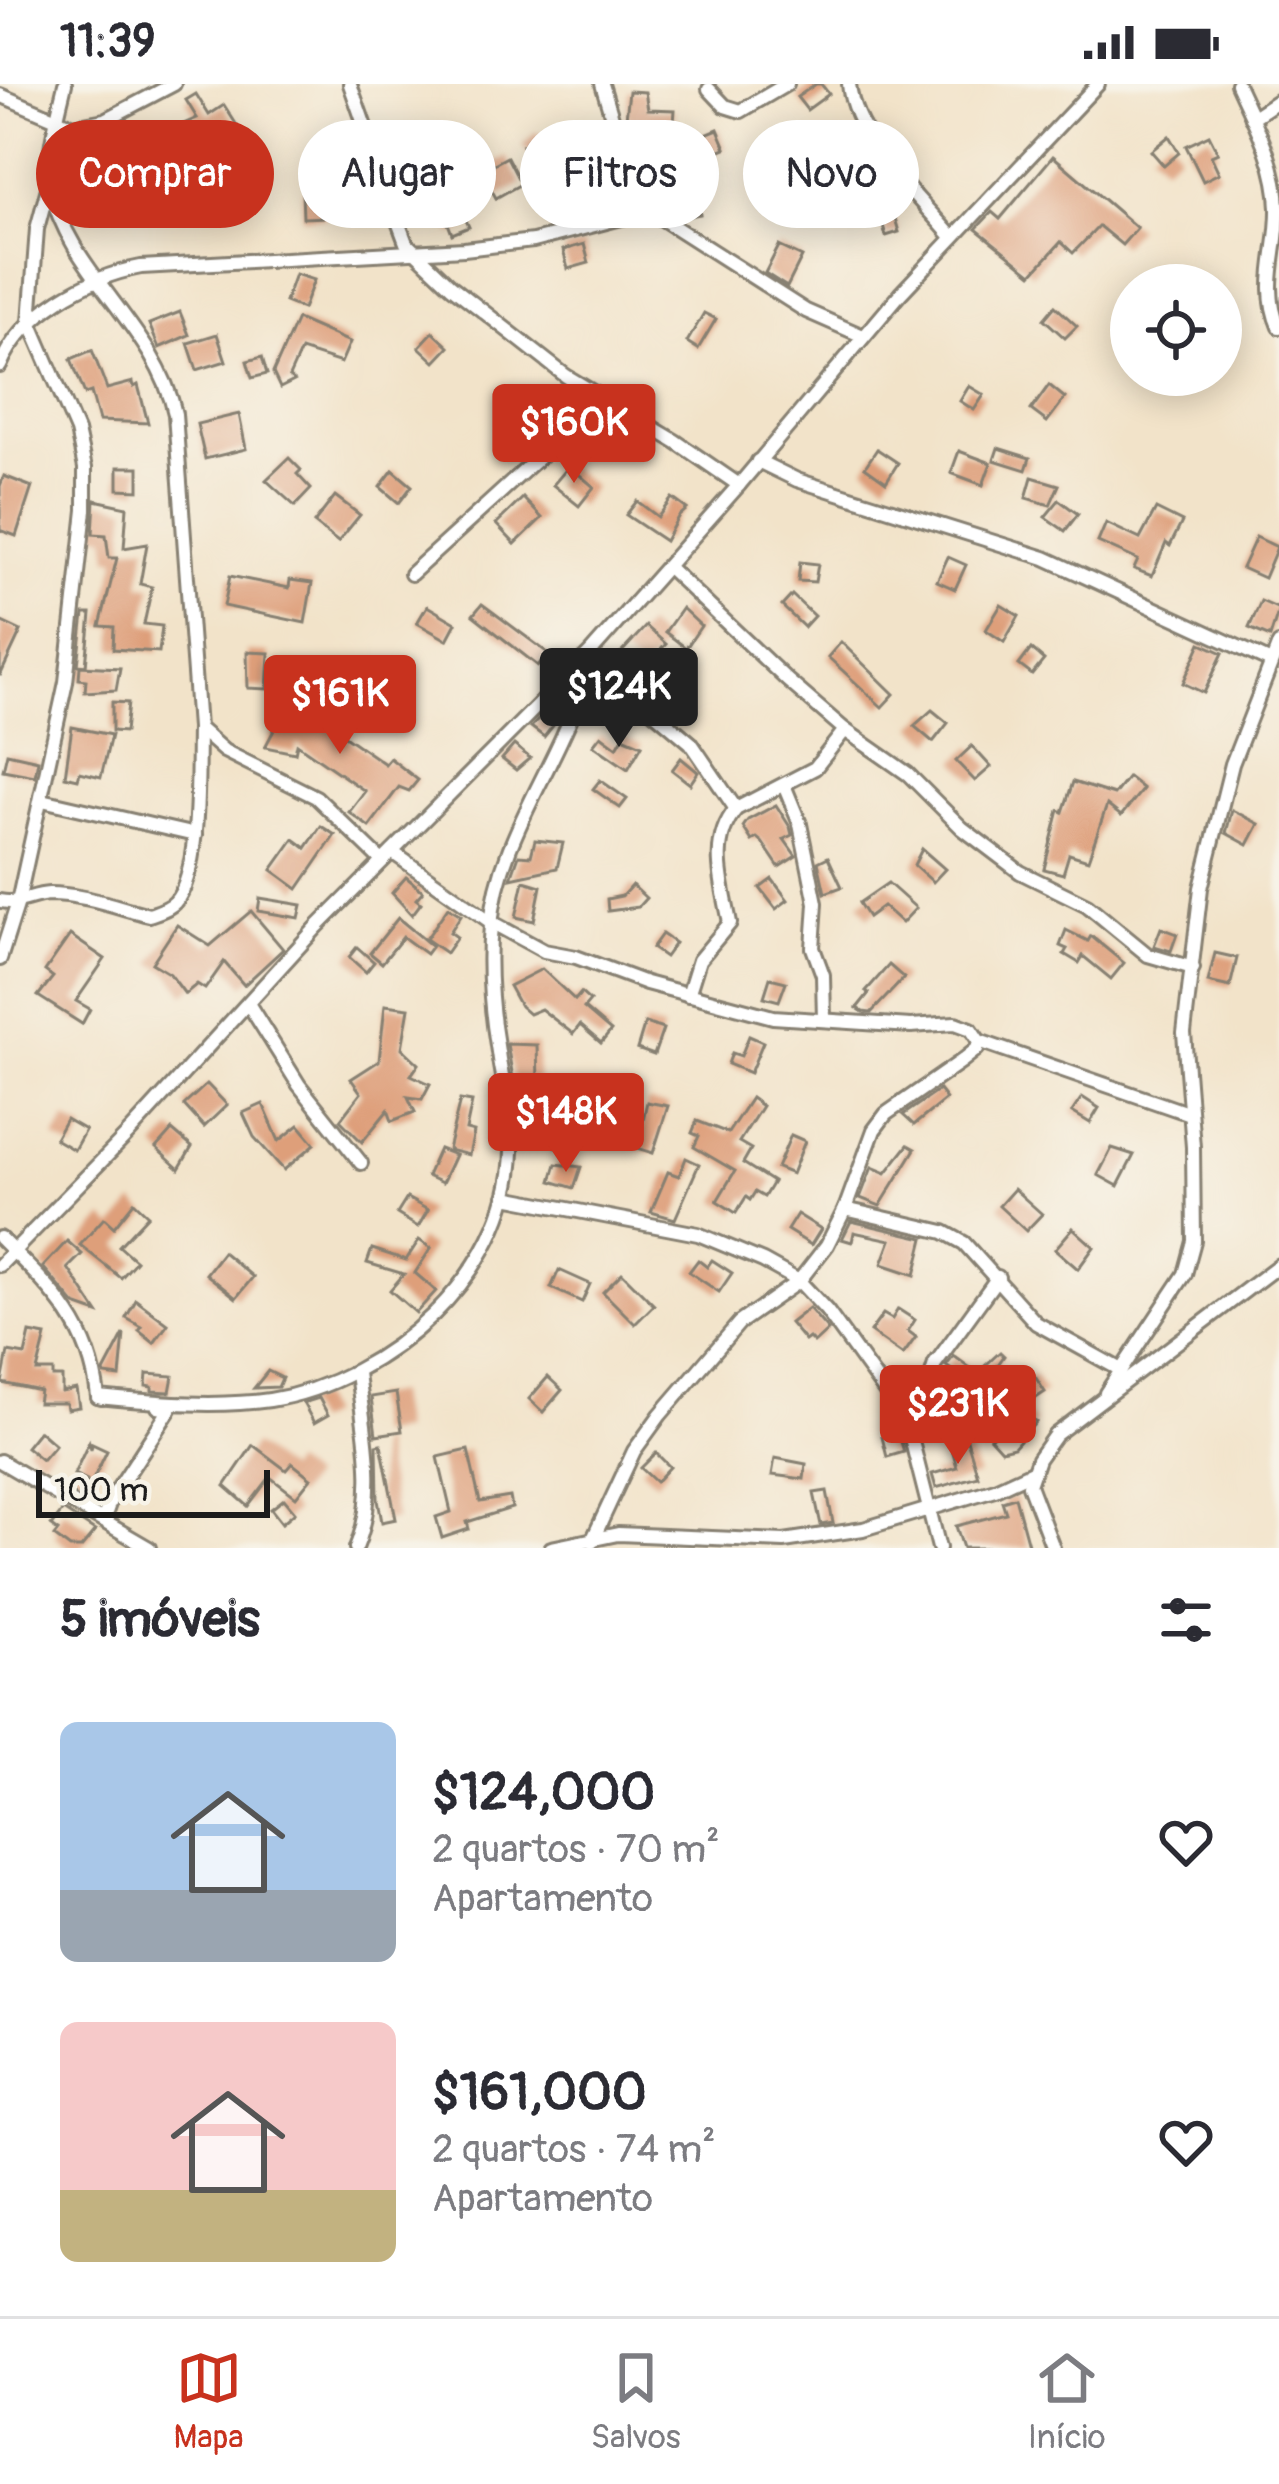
<!DOCTYPE html>
<html lang="pt">
<head>
<meta charset="utf-8">
<style>
	:root { --surface:#fff; --page:#f2f2f3; --text:#2b2b33; --muted:#7c7c81; --line:#e1e1e2; --accent:#c8321e }
	body { margin:0; font-family:Pangolin,sans-serif; background:var(--page); color:var(--text); height:100vh; display:flex; flex-direction:column; font-size:45px; white-space:nowrap }
	* { box-sizing:border-box; margin:0 }
	p { font-size:39px; color:var(--muted) }
	.icon { flex:none; width:66px; height:66px; fill:none; stroke:currentColor; stroke-width:2; stroke-linecap:round; stroke-linejoin:round }
	.map { position:relative; height:1464px; overflow:hidden }
	.panel { display:flex; flex-direction:column; background:var(--surface); flex:1 }
	.panel>* { flex:none }
	.top-card { position:absolute; left:36px; top:36px; width:1209px; height:108px; display:flex; gap:24px }
	.buttons { position:absolute; left:1110px; top:180px; display:grid; gap:24px }
	.buttons a { display:grid; place-items:center; width:132px; height:132px; border-radius:50%; background:var(--surface); box-shadow:0 6px 30px #0003; font-size:60px }
	.scale { position:absolute; left:36px; bottom:30px; width:234px; box-sizing:border-box; padding-left:12px; border:6px solid #1c1c1c; border-top:0; font-size:33px; line-height:42px; white-space:nowrap; color:#1c1c1c; -webkit-text-stroke:9px #f7f3e8; paint-order:stroke }
	.price { position:absolute; translate:-50% -102px; padding:0 27px; border-radius:12px; background:var(--accent); color:#fff; font-size:39px; line-height:78px; filter:drop-shadow(0 3px 6px #0008) }
	.price::after { content:''; position:absolute; left:50%; top:72px; width:36px; height:27px; margin-left:-18px; background:inherit; clip-path:polygon(0 0,100% 0,50% 100%) }
	.price.active { background:#222; color:#fff }
	ul { padding:0; list-style:none }
	li { display:flex; align-items:center; gap:36px; height:300px; padding:0 60px }
	li span { display:grid; place-items:center; flex:none; width:336px; height:240px; border-radius:18px; color:#555 }
	li>.icon { margin-inline-start:auto }
	span .icon { width:144px; height:144px; fill:#fffc; stroke-width:1 }
	li b { font-size:51px }
	h2 { display:flex; justify-content:space-between; align-items:center; height:144px; padding:0 60px; font-size:51px }
	.pill { padding:0 42px; border-radius:54px; background:var(--surface); box-shadow:0 6px 30px #0003; font-size:42px; line-height:108px }
	.pill.active { background:var(--accent); color:#fff }
	.status { display:flex; justify-content:space-between; align-items:center; height:84px; padding:0 60px; background:var(--surface); direction:ltr }
	.status svg { height:33px; fill:currentColor }
	.dock { display:flex; justify-content:space-around; align-items:center; height:168px; border-top:3px solid var(--line); background:var(--surface); font-size:33px; color:var(--muted) }
	.dock a { display:grid; justify-items:center; gap:6px }
	.dock .active { color:var(--accent) }
	.map>svg:first-child { display:block }
	.building { fill:#de9f7a }
	.lines { fill:none; stroke-linecap:round; stroke-linejoin:round }
	.street-casing { stroke:#878072; stroke-width:18 }
	.street { stroke:#fff; stroke-width:12 }
</style>
</head>
<body>
<div class="status"><b>11:39</b><svg viewBox="0 0 49 12"><path d="M0 12V9h3v3zM5 12V6h3v6zM10 12V3h3v9zM15 12V0h3v12zM26 1h20v11H26zM47 4h2v5h-2z"/></svg></div>
<div class="map">
<svg width="1279" height="1464" viewBox="0 0 1279 1464">
	<rect width="100%" height="100%" fill="#f7f3e8"/>
	<filter id="ink" filterUnits="userSpaceOnUse"><feTurbulence type="fractalNoise" baseFrequency=".00833" numOctaves="2"/><feDisplacementMap in="SourceGraphic" scale="24" xChannelSelector="R" yChannelSelector="G"/><feConvolveMatrix kernelMatrix="1 2 1 2 8 2 1 2 1" color-interpolation-filters="sRGB"/></filter>
	<filter id="wash" filterUnits="userSpaceOnUse"><feTurbulence type="fractalNoise" baseFrequency=".004" numOctaves="4" result="noise"/><feDisplacementMap in="SourceGraphic" scale="48" xChannelSelector="R" yChannelSelector="G"/><feGaussianBlur stdDeviation="2.7" result="paint"/><feColorMatrix in="noise" values="0 0 0 0 0 0 0 0 0 0 0 0 0 0 0 0 0 1.4 0 .05"/><feComposite in="paint" operator="in"/></filter>
	<g filter="url(#wash)">
		<rect width="100%" height="100%" fill="#f2e3c9"/>
		<g id="blocks">
			<g class="building">
				<path d="M816,0H821L829,10L807,26L797,13Z"/>
				<path d="M629,7L645,8L648,25L675,26L674,39L626,34Z"/>
				<path d="M196,10L209,31L224,21L238,43L189,73L172,45L197,34L186,16Z"/>
				<path d="M718,45L726,64L694,77L686,58Z"/>
				<path d="M536,48L558,69L544,83L522,62Z"/>
				<path d="M1209,51L1218,69L1211,72L1219,89L1203,97L1186,62Z"/>
				<path d="M1169,52L1179,69L1164,82L1151,67Z"/>
				<path d="M573,72L588,102L572,109L558,79Z"/>
				<path d="M1053,72L1137,144L1122,161L1099,142L1073,169L1061,158L1032,190L976,145L992,128L1000,135Z"/>
				<path d="M507,73L521,100L496,114L481,87Z"/>
				<path d="M326,107L327,133L303,134L302,108Z"/>
				<path d="M697,113L700,130L679,134L668,126L666,119Z"/>
				<path d="M892,124L899,148L886,152L879,127Z"/>
				<path d="M462,127L469,143L452,150L446,134Z"/>
				<path d="M584,160L589,179L568,185L563,166Z"/>
				<path d="M779,162L802,173L787,203L765,189Z"/>
				<path d="M295,190L314,196L303,225L285,218Z"/>
				<path d="M1055,222L1077,242L1065,254L1044,235Z"/>
				<path d="M180,228L189,251L159,264L149,240Z"/>
				<path d="M704,229L716,235L698,265L687,258Z"/>
				<path d="M297,235L350,258L341,279L301,266L289,293L294,297L280,304L273,289Z"/>
				<path d="M433,248L449,263L435,278L419,263Z"/>
				<path d="M217,250L226,277L197,286L188,259Z"/>
				<path d="M92,266L107,305L133,298L134,303L138,301L148,339L99,337L91,308L85,310L71,275Z"/>
				<path d="M262,273L267,290L252,294L247,277Z"/>
				<path d="M1049,301L1065,314L1047,338L1031,326Z"/>
				<path d="M969,302L984,311L974,326L960,317Z"/>
				<path d="M239,330L246,365L205,375L197,340Z"/>
				<path d="M525,335L542,349L529,364L513,349Z"/>
				<path d="M998,364L1030,374L1026,386L994,376Z"/>
				<path d="M877,365L898,379L886,398L865,383Z"/>
				<path d="M959,367L991,379L983,401L951,389Z"/>
				<path d="M289,374L301,386L297,390L311,405L295,422L266,396Z"/>
				<path d="M569,382L594,403L579,422L553,401Z"/>
				<path d="M118,383H139V406L118,405Z"/>
				<path d="M393,386L412,402L399,419L380,403Z"/>
				<path d="M4,392L32,403L16,452L0,446V402Z"/>
				<path d="M1032,393L1059,401L1050,421L1026,414Z"/>
				<path d="M335,412L360,431L338,458L314,439Z"/>
				<path d="M523,414L542,434L515,460L496,440Z"/>
				<path d="M672,414L687,425L678,433L665,457L626,431L637,417L658,433Z"/>
				<path d="M95,416L127,423L124,464L147,460L140,500L152,503L144,540L162,542L159,568L113,565L114,543L100,542L117,474H109L106,451L93,450Z"/>
				<path d="M1059,416L1078,430L1065,447L1045,433Z"/>
				<path d="M1156,425L1182,438L1170,462L1166,459L1152,492L1134,485L1138,476L1098,458L1106,439L1140,455Z"/>
				<path d="M1256,453L1277,463L1264,494L1242,484Z"/>
				<path d="M948,473L966,481L955,505L937,497Z"/>
				<path d="M800,478L818,480L815,498L798,497Z"/>
				<path d="M230,492L289,504L290,496L312,499L305,539L224,522Z"/>
				<path d="M792,511L814,532L804,543L782,522Z"/>
				<path d="M1261,517L1279,525L1270,553L1249,544Z"/>
				<path d="M482,520L548,569L538,582L473,531Z"/>
				<path d="M1001,521L1019,532L1004,558L986,546Z"/>
				<path d="M427,522L456,539L447,556L417,539Z"/>
				<path d="M682,524L701,542L686,564L665,548Z"/>
				<path d="M84,530H91L86,582L78,581Z"/>
				<path d="M0,537L21,547L0,592Z"/>
				<path d="M646,542L666,560L641,587L621,569Z"/>
				<path d="M841,558L894,610L882,623L828,573Z"/>
				<path d="M1201,559L1223,569L1204,609L1183,599Z"/>
				<path d="M1031,565L1044,576L1032,591L1019,581Z"/>
				<path d="M247,568L269,569L267,605L248,604Z"/>
				<path d="M80,582L120,584L116,606L85,608L86,596L79,595Z"/>
				<path d="M296,605L317,616L310,628L385,680L390,674L418,696L409,707L399,703L369,743L349,728L365,707L297,660L295,669L265,663Z"/>
				<path d="M112,618L128,619L125,648L112,647Z"/>
				<path d="M932,626L948,639L933,658L914,642Z"/>
				<path d="M545,629L556,638L544,653L531,643Z"/>
				<path d="M72,643L111,651L101,693L80,688L78,695L65,692Z"/>
				<path d="M601,651L617,663L623,653L642,661L628,685L593,661Z"/>
				<path d="M514,661L530,674L516,686L502,675Z"/>
				<path d="M972,662L991,683L975,697L956,677Z"/>
				<path d="M7,669L38,676L35,692L3,686Z"/>
				<path d="M681,674L698,688L690,700L672,686Z"/>
				<path d="M1128,693L1143,705L1121,732L1107,721L1088,776L1069,770L1063,790L1044,785L1059,726L1063,728L1073,698L1114,711Z"/>
				<path d="M600,696L627,715L620,724L593,705Z"/>
				<path d="M776,721L790,743L792,751L784,755L796,772L779,783L762,758L757,754L752,757L743,743L748,736Z"/>
				<path d="M1232,726L1259,740L1248,761L1226,749Z"/>
				<path d="M321,742L335,751L298,805L272,786L294,755L306,764Z"/>
				<path d="M535,756L563,759L557,784L511,794L519,771L531,772Z"/>
				<path d="M922,765L945,785L933,798L914,781Z"/>
				<path d="M828,773L842,803L825,809L818,778Z"/>
				<path d="M406,793L423,807L416,815L421,819L412,831L392,809Z"/>
				<path d="M772,795L788,816L776,825L760,804Z"/>
				<path d="M524,797L541,802L534,837L516,833Z"/>
				<path d="M888,799L916,824L902,839L883,822L868,833L859,819Z"/>
				<path d="M632,801L646,814L638,823L608,827L607,815L622,812Z"/>
				<path d="M260,814L302,821L299,834L258,827Z"/>
				<path d="M448,823L461,831L450,848L457,853L446,869L426,855Z"/>
				<path d="M251,827L283,865L244,901L224,878L205,905L197,900L185,910L170,890L152,879L177,841L210,862Z"/>
				<path d="M398,834L432,862L426,870L403,853L382,879L370,869Z"/>
				<path d="M1161,844L1177,850L1171,867L1154,862Z"/>
				<path d="M1066,846L1088,857L1091,852L1124,879L1111,895L1083,872L1079,879L1064,870L1067,865L1060,862Z"/>
				<path d="M662,850L675,859L665,873L652,864Z"/>
				<path d="M70,851L105,875L76,917L90,925L82,940L38,912L53,893L45,887Z"/>
				<path d="M357,863L374,878L366,888L349,873Z"/>
				<path d="M1215,869L1237,874L1230,903L1208,898Z"/>
				<path d="M889,881L904,894L871,929L863,928L857,924L869,909L866,907Z"/>
				<path d="M542,885L575,916L581,909L590,917L584,924L611,947L601,959L580,941L573,950L541,925L529,930L520,922L509,902Z"/>
				<path d="M770,894L786,898L779,917L764,913Z"/>
				<path d="M385,921L409,924L402,964L419,980L411,991L430,1000L422,1015L408,1013L415,1028L392,1037L388,1026L362,1058L340,1036L361,1009L351,995L379,977Z"/>
				<path d="M645,939L663,945L654,971L637,965Z"/>
				<path d="M749,952L763,958L750,989L728,980L732,969L741,972Z"/>
				<path d="M507,960L537,961L538,997L515,1005Z"/>
				<path d="M207,1000L227,1021L204,1043L184,1021Z"/>
				<path d="M939,1006L946,1015L914,1041L903,1031Z"/>
				<path d="M1082,1013L1099,1024L1090,1039L1072,1028Z"/>
				<path d="M751,1014L762,1022L739,1058L751,1065L743,1079L773,1098L764,1113L755,1108L750,1116L746,1113L736,1129L717,1117L735,1087L694,1063L699,1052L692,1049L697,1037L728,1049Z"/>
				<path d="M460,1016L472,1018L466,1046L474,1048L469,1071L448,1066Z"/>
				<path d="M647,1018L668,1022L653,1069L637,1064Z"/>
				<path d="M263,1020L279,1057L299,1041L315,1060L284,1086L254,1053L243,1029Z"/>
				<path d="M66,1035L85,1046L74,1066L55,1055Z"/>
				<path d="M564,1045L582,1055L571,1073L554,1062Z"/>
				<path d="M172,1046L192,1063L179,1085L156,1064Z"/>
				<path d="M791,1051L805,1057L792,1090L777,1084Z"/>
				<path d="M908,1061L915,1065L880,1122L860,1114L872,1083L886,1089Z"/>
				<path d="M1112,1064L1134,1071L1118,1102L1098,1091Z"/>
				<path d="M439,1065L455,1071L442,1099L427,1092Z"/>
				<path d="M686,1074L699,1080L675,1135L651,1128L668,1088L679,1092Z"/>
				<path d="M556,1080L581,1083L574,1104L551,1097Z"/>
				<path d="M1014,1105L1042,1130L1026,1147L999,1122Z"/>
				<path d="M407,1114L428,1126L418,1143L397,1130Z"/>
				<path d="M134,1118L148,1131L119,1162L136,1177L121,1194L80,1161L104,1134L114,1143Z"/>
				<path d="M797,1130L821,1145L811,1161L787,1146Z"/>
				<path d="M851,1137L924,1154L915,1191L882,1180L891,1156L854,1148L852,1158L842,1155Z"/>
				<path d="M1073,1144L1094,1163L1078,1185L1055,1165Z"/>
				<path d="M419,1156L431,1164L415,1189L436,1207L416,1229L390,1206L404,1190L367,1179L372,1165L406,1176Z"/>
				<path d="M67,1157L82,1170L68,1184L98,1229L75,1221L43,1183Z"/>
				<path d="M223,1168L253,1193L236,1214L206,1190Z"/>
				<path d="M698,1176L707,1183L712,1176L732,1189L719,1208L689,1188Z"/>
				<path d="M559,1186L590,1200L582,1218L551,1204Z"/>
				<path d="M622,1189L654,1221L635,1240L603,1208Z"/>
				<path d="M136,1216L168,1240L154,1259L139,1247L142,1243L126,1234Z"/>
				<path d="M809,1224L828,1246L814,1259L809,1254L805,1257L790,1239Z"/>
				<path d="M898,1225L915,1236L908,1247L916,1253L903,1271L870,1248L883,1230L892,1235Z"/>
				<path d="M30,1249L46,1252L37,1287H53V1293H62V1308L76,1305L79,1323L67,1325L66,1319H38L40,1307L2,1299L8,1268L25,1271Z"/>
				<path d="M124,1250L120,1293L105,1291L104,1288Z"/>
				<path d="M1000,1268L1004,1272L987,1296L998,1305L992,1314L946,1282L954,1272L977,1289Z"/>
				<path d="M268,1287L282,1294L278,1303L254,1304Z"/>
				<path d="M147,1290L173,1292L170,1308L152,1307V1303L146,1302Z"/>
				<path d="M1034,1291L1045,1308L1021,1324L1010,1307Z"/>
				<path d="M548,1293L562,1306L543,1328L529,1315Z"/>
				<path d="M396,1309L402,1347L376,1351L371,1313Z"/>
				<path d="M319,1314L328,1331L314,1339L303,1319Z"/>
				<path d="M1023,1326L1036,1338L1014,1363L1001,1366L990,1354Z"/>
				<path d="M39,1347L55,1361L42,1376L26,1363Z"/>
				<path d="M899,1351L904,1368L887,1373L882,1353Z"/>
				<path d="M967,1356L978,1392L936,1404L932,1390L957,1383L951,1361Z"/>
				<path d="M89,1358L91,1366L92,1360L107,1367L88,1406L87,1396L74,1390Z"/>
				<path d="M381,1360L396,1435L382,1438L378,1416L377,1361Z"/>
				<path d="M253,1361L286,1386L292,1379L311,1394L296,1413L270,1393L248,1422L225,1402Z"/>
				<path d="M468,1366L480,1418L510,1413L512,1424L467,1438L469,1445L442,1454L436,1433L451,1428L438,1373Z"/>
				<path d="M656,1369L670,1383L656,1398L641,1384Z"/>
				<path d="M775,1374L806,1380L804,1395L772,1391Z"/>
				<path d="M827,1407L833,1439L821,1441L814,1409Z"/>
				<path d="M1015,1413L1029,1464H963L956,1442L1006,1429L1002,1417Z"/>
				<path d="M284,1415L295,1428L282,1439L271,1425Z"/>
				<path d="M63,1426L95,1447L81,1464H70L54,1452L58,1447L51,1442Z"/>
			</g>
		</g>
	</g>
	<g filter="url(#ink)">
		<use href="#blocks" fill-opacity="0" stroke="#878072" stroke-width="3"/>
		<g class="lines">
			<defs>
				<g id="street">
					<path d="M65,0C59,26 45,76 50,102C68,189 156,243 175,330L198,644L224,667L316,713L382,777"/>
					<path d="M350,0L370,57L388,83L390,116L406,159L451,202L566,292L675,357L739,401"/>
					<path d="M602,0L641,129"/>
					<path d="M849,0C854,55 917,111 952,153"/>
					<path d="M1237,0C1255,40 1277,79 1278,124C1279,167 1261,201 1279,243"/>
					<path d="M709,5L725,22L741,27L787,0"/>
					<path d="M0,11L73,42L105,36L174,0"/>
					<path d="M1252,34L1279,16"/>
					<path d="M0,282C22,229 88,193 141,183L464,165L533,157L641,129L659,133L806,227L863,252"/>
					<path d="M758,377L797,396L1045,474L1271,578"/>
					<path d="M668,483L787,596L845,646L908,690L962,744L1020,788L1087,821L1148,871L1193,884"/>
					<path d="M411,490L604,314"/>
					<path d="M590,574L691,659L736,725"/>
					<path d="M784,701L800,740L816,819L813,864L823,891L824,936"/>
					<path d="M42,716L195,751"/>
					<path d="M392,768L491,838L544,867L576,873L646,899L773,933L911,942L955,939L971,945L979,957L1190,1030"/>
					<path d="M0,817C19,821 31,811 49,810C83,810 117,823 149,831C157,828 169,825 175,818C201,790 197,684 198,645"/>
					<path d="M0,875L18,818L66,598L85,426V384L77,347L30,238L37,145L49,100"/>
					<path d="M688,911L699,876L730,839C723,801 708,758 736,725L815,684L845,646"/>
					<path d="M249,921L299,1001L361,1079"/>
					<path d="M505,1113L698,1150L763,1177L799,1197L827,1227L907,1338L939,1464"/>
					<path d="M845,1125L944,1148L964,1159L1036,1239L1121,1286"/>
					<path d="M0,1154C50,1204 90,1239 98,1313L102,1314"/>
					<path d="M0,1181L130,1048L317,843L591,568L739,401L900,210L1098,0"/>
					<path d="M1106,1309L1185,1190L1194,1157L1193,1063L1184,949L1201,804L1232,680L1279,560"/>
					<path d="M98,1313C155,1318 213,1324 270,1316C386,1298 509,1189 512,1067C513,1034 502,1001 498,968C491,927 487,883 491,841C499,743 573,665 591,569"/>
					<path d="M913,1351L935,1280L998,1193"/>
					<path d="M0,1377L149,1464"/>
					<path d="M103,1437L110,1417L170,1325L158,1323"/>
					<path d="M592,1457L634,1367L660,1331L739,1239L799,1197L827,1161L845,1125L874,1046L886,1030L962,977L977,965L979,957"/>
					<path d="M356,1464C379,1408 364,1347 357,1289"/>
					<path d="M551,1464L618,1450L784,1457L863,1445L995,1405L1032,1388"/>
					<path d="M1053,1464L1029,1401L1038,1375L1055,1351L1279,1181"/>
				</g>
			</defs>
			<use href="#street" class="street-casing"/>
			<use href="#street" class="street"/>
		</g>
	</g>
</svg>
<div class="buttons">
<a><svg class="icon" aria-label="locate" viewBox="0 0 24 24"><circle cx="12" cy="12" r="6"/><path d="M12 2v4M12 18v4M2 12h4M18 12h4"/></svg></a>
</div>
<div class="scale">100 m</div>
<b class="price" style="left:574px;top:402px">$160K</b>
<b class="price active" style="left:619px;top:666px">$124K</b>
<b class="price" style="left:340px;top:673px">$161K</b>
<b class="price" style="left:566px;top:1091px">$148K</b>
<b class="price" style="left:958px;top:1383px">$231K</b>
<div class="top-card">
<a class="pill active">Comprar</a>
<a class="pill">Alugar</a>
<a class="pill">Filtros</a>
<a class="pill">Novo</a>
</div>
</div>
<section class="panel">
<h2>5 imóveis<svg class="icon" aria-label="filters" viewBox="0 0 24 24"><path d="M4 7h16M4 17h16"/><circle cx="9" cy="7" r="2"/><circle cx="15" cy="17" r="2"/></svg></h2>
<ul>
<li><span style="background:linear-gradient(#a9c7e8 70%,#9aa5b1 0)"><svg class="icon" aria-label="home" viewBox="0 0 24 24"><path d="M3 11l9-7 9 7M6 9v11h12V9"/></svg></span><div><b>$124,000</b><p>2 quartos · 70 m²</p><p>Apartamento</p></div><svg class="icon" aria-label="heart" viewBox="0 0 24 24"><path d="M12 20l-8-8c-3-5 5-10 8-4 3-6 11-1 8 4z"/></svg></li>
<li><span style="background:linear-gradient(#f6c9c9 70%,#c2b280 0)"><svg class="icon" aria-label="home" viewBox="0 0 24 24"><path d="M3 11l9-7 9 7M6 9v11h12V9"/></svg></span><div><b>$161,000</b><p>2 quartos · 74 m²</p><p>Apartamento</p></div><svg class="icon" aria-label="heart" viewBox="0 0 24 24"><path d="M12 20l-8-8c-3-5 5-10 8-4 3-6 11-1 8 4z"/></svg></li>
</ul>
</section>
<nav class="dock">
<a class="active"><svg class="icon" aria-label="map" viewBox="0 0 24 24"><path d="M3 6l6-2 6 2 6-2v14l-6 2-6-2-6 2zM9 4v14M15 6v14"/></svg>Mapa</a>
<a><svg class="icon" aria-label="saved" viewBox="0 0 24 24"><path d="M7 4h10v16l-5-4-5 4z"/></svg>Salvos</a>
<a><svg class="icon" aria-label="home" viewBox="0 0 24 24"><path d="M3 11l9-7 9 7M6 9v11h12V9"/></svg>Início</a>
</nav>
</body>
</html>
